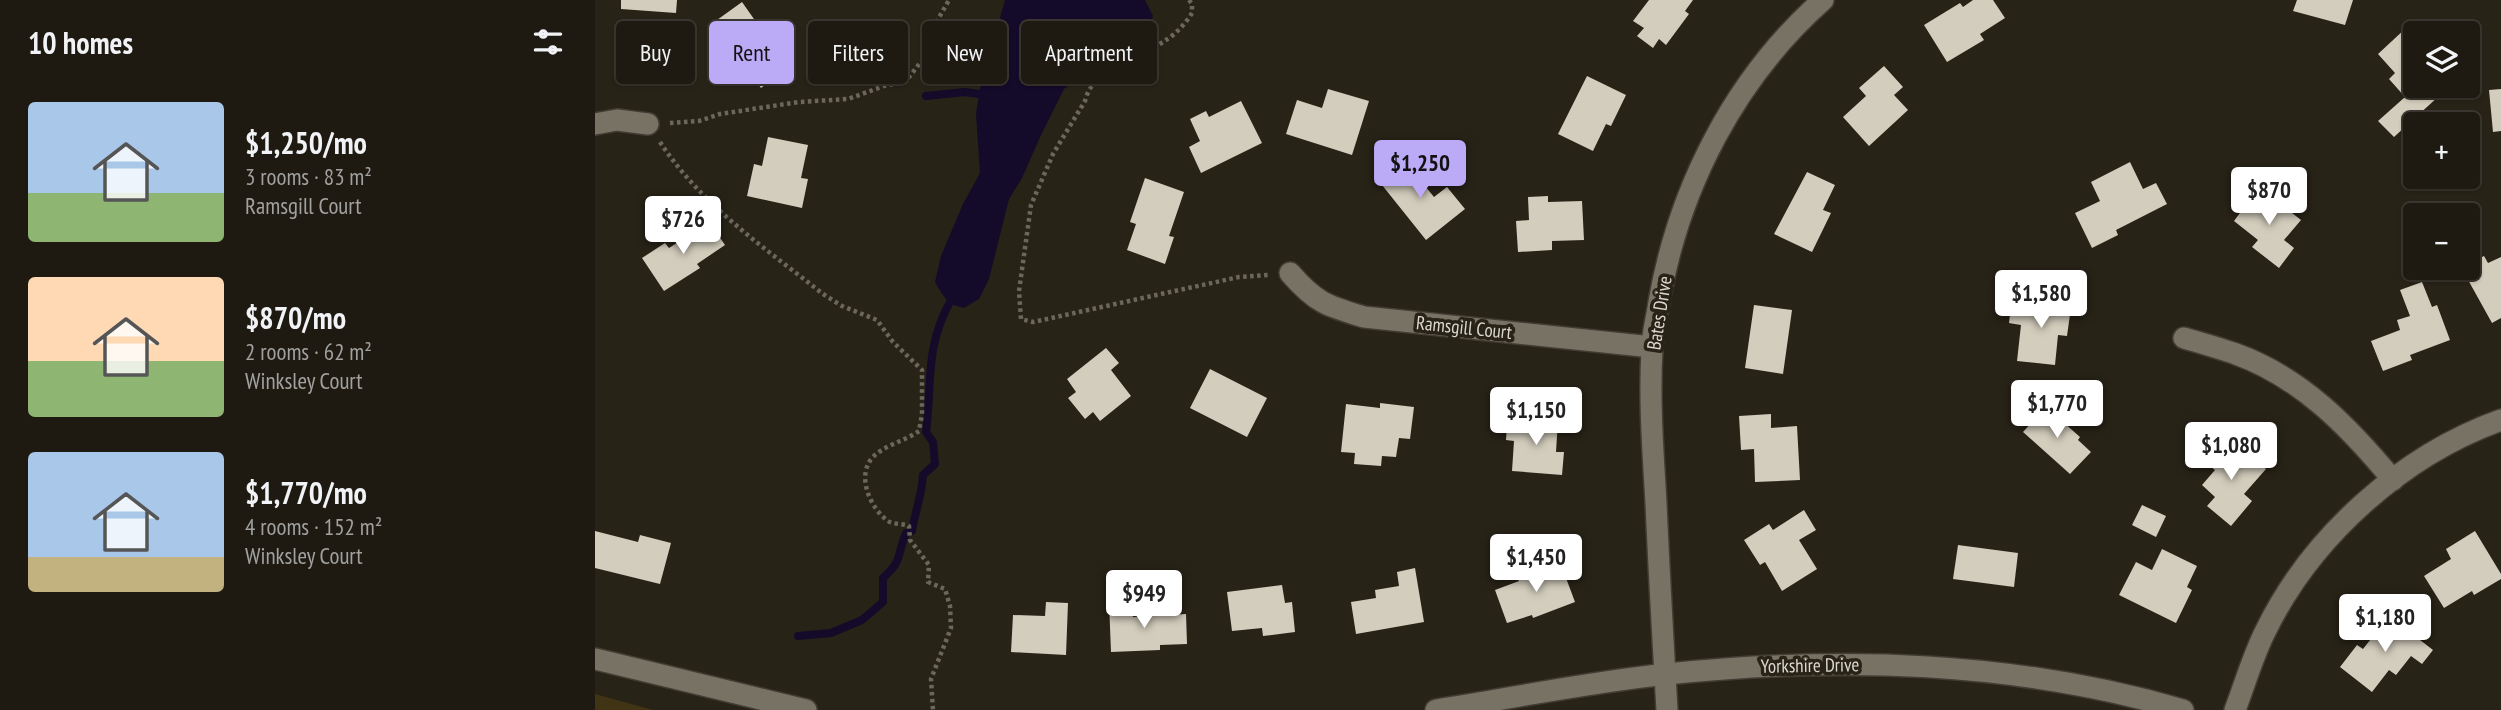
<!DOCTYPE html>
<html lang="en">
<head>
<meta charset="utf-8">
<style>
	:root { --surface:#1e1a11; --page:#26231a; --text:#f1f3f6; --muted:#a1a19f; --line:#3c3831; --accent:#bbaaf6 }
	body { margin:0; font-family:"PT Sans Narrow",sans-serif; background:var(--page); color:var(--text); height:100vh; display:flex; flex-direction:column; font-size:26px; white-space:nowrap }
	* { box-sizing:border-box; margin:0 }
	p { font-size:23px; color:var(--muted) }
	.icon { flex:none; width:38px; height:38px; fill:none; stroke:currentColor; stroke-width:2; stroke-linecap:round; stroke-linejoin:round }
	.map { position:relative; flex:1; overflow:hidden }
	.panel { display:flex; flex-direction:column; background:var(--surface); width:595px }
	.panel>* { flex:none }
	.hud { position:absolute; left:21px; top:21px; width:665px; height:63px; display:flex; gap:14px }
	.fabs { position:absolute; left:1808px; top:21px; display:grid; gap:14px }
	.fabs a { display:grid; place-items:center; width:77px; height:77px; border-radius:7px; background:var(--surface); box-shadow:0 2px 5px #0004,0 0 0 2px var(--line); font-size:35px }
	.price { position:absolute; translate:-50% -60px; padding:0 16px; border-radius:7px; background:#fff; color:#222; font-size:23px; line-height:46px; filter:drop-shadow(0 2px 4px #0008) }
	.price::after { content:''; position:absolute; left:50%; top:42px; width:21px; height:16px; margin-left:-10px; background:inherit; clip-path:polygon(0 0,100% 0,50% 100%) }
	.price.selected { background:var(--accent); color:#111 }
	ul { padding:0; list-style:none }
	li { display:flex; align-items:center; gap:21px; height:175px; padding:0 28px }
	li span { display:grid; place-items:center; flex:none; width:196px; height:140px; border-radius:7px; color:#555 }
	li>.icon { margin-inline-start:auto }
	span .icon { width:84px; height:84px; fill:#fffc; stroke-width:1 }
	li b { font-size:30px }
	h2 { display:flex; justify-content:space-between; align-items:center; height:84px; padding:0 28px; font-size:30px }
	.pill { padding:0 24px; border-radius:7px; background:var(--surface); box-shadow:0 2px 5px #0004,0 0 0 2px var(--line); font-size:24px; line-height:63px }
	.pill.selected { background:var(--accent); color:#111 }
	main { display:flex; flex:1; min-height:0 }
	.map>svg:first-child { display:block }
	.green { fill:#403415 }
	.water { fill:#140a2a }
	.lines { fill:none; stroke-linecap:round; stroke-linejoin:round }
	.stream { stroke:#140a2a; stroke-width:8 }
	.building { fill:#d3cdbd }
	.minor-casing { stroke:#423d34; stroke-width:24 }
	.path { stroke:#6c675d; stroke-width:4.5; stroke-dasharray:3.5 3.5; stroke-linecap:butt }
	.minor { stroke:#787264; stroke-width:21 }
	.labels { text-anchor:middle; stroke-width:7; stroke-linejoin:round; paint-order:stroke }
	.street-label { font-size:19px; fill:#dcd8d1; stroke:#282317 }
</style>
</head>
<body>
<main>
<section class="panel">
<h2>10 homes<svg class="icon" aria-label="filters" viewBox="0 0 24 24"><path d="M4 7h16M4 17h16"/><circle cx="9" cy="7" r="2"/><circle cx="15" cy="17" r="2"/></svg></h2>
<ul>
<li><span style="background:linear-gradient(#a9c7e8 65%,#8fb573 0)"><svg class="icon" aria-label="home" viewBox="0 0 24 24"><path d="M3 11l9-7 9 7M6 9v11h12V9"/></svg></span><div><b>$1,250/mo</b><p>3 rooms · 83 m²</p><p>Ramsgill Court</p></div></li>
<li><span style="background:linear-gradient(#ffd9b3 60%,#8fb573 0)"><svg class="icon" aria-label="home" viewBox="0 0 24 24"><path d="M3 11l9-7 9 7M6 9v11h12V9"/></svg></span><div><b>$870/mo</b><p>2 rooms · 62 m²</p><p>Winksley Court</p></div></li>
<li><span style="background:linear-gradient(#a9c7e8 75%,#c2b280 0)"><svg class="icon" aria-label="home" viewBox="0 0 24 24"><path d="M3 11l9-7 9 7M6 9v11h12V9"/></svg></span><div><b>$1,770/mo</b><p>4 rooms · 152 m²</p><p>Winksley Court</p></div></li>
</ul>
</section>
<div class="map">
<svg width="1906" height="710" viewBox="0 0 1906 710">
	<rect width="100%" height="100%" fill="#282317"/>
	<path class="green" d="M0,694L58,710H0Z"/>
	<path class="water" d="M410,0H550L558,16L556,22L469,89L446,135L427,178L414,199L394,279L384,299L369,308C353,305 348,296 340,282L346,256L368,204L385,173L381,114L385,89Z"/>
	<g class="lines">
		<g class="stream">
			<path d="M331,96L370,92L384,94"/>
			<path d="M203,636L236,633L267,620L288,602V578C309,559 301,556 311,533L317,531C320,512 327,495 328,475L340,464L338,442L331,432C337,384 330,347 355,302"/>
		</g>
	</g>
	<g class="building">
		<path d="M26,0H82L81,13L26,9Z"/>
		<path d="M1054,0H1098L1090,11L1094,14L1071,45L1064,39L1058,48L1042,36L1049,28L1038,21Z"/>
		<path d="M1378,0H1398L1410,18L1385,34L1389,40L1352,62L1329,25L1365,3L1368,7Z"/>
		<path d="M1702,0H1758L1750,25L1698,11Z"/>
		<path d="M147,2L171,36L184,27L199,48L193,53L200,63L166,88L135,45L138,43L122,20Z"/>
		<path d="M1811,28L1820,38V86H1855L1799,137L1783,121L1810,97L1794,79L1800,73L1783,54Z"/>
		<path d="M1289,66L1308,87L1299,95L1313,110L1274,146L1248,117L1271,96L1264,88Z"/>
		<path d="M992,76L1031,95L1016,126L1011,124L998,151L963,134Z"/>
		<path d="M733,89L774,101L757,155L691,134L702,100L727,108Z"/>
		<path d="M1906,89V131L1898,132L1894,90Z"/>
		<path d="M646,101L667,143L606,173L594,147L605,141L595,119L611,111L614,117Z"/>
		<path d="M173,137L213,145L206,178L213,179L207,208L152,196L159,164L167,166Z"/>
		<path d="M808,159L839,197L852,187L870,209L831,240L783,180Z"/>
		<path d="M1535,162L1548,189L1561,183L1572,204L1521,230L1523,235L1497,248L1480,213L1505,201L1496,182Z"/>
		<path d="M1212,172L1240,185L1228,210L1236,213L1217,252L1179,234Z"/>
		<path d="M550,178L589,192L574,236L579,237L570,264L532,250L541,224L535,222Z"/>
		<path d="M1661,191L1676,203L1679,199L1706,220L1689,240L1699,248L1684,268L1657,247L1663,240L1639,221Z"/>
		<path d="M953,196V202L987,201L989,240L957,241V250L923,252L921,221L934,220L933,197Z"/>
		<path d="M114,222L130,245L102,264L105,268L69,291L47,258L70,243L74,248Z"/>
		<path d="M1889,256L1893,263L1906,257V318L1897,323L1867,269L1872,268V265Z"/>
		<path d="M1827,282L1837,307L1842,305L1855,340L1815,355L1817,360L1788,371L1776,341L1805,330L1802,320L1815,316L1805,290Z"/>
		<path d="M1448,297L1477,300L1472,336L1463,335L1460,365L1422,361L1426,325L1414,323L1416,306L1447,309Z"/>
		<path d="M1159,305L1197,310L1188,374L1150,368Z"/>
		<path d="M511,348L524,363L516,370L536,396L505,421L498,412L490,419L473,398L481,392L472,379Z"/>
		<path d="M615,369L672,398L652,437L595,408Z"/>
		<path d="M785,403L819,407L815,439L804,438L801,457L787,456L786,466L759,464L760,453L746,452L751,404L785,408Z"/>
		<path d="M1451,407L1485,437L1483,440L1496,452L1475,474L1428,432Z"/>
		<path d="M1176,414V428L1202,426L1205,480L1160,482L1159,449L1146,450L1144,416Z"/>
		<path d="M924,418L963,420L961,452H969L967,475L917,471L919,441L911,440L912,424L923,425Z"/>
		<path d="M1642,444L1671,469L1649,494L1657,501L1636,526L1612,506L1620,497L1607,485L1620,470L1610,462L1624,445L1634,453Z"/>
		<path d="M1547,505L1571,516L1561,537L1537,525Z"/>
		<path d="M1209,510L1221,530L1204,540L1222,569L1187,591L1170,562L1165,565L1149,540L1174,524L1178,530Z"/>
		<path d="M0,531L43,542L45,535L76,543L65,584L0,568Z"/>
		<path d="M1880,531L1906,574V579L1879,595L1877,591L1849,608L1829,576L1856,559L1851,549Z"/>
		<path d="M1363,545L1423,553L1419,587L1358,579Z"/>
		<path d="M1567,549L1602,566L1592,587L1597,590L1581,623L1524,595L1541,562L1557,570Z"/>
		<path d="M965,562L980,602L938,618L937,615L912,623L900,590L924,581L923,578Z"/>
		<path d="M820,568L829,622L761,634L756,602L781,598L780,590L804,586L802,572Z"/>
		<path d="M687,585L690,603L697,602L700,632L668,636L667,628L637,631L632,592Z"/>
		<path d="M537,601L538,617L591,614L592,644L565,645V650L516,652L514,602Z"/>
		<path d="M451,602L473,603L471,655L416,652L418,615L450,616Z"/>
		<path d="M1794,616L1838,650L1827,664L1816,656L1801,675L1794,670L1777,692L1745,667L1762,645L1768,649Z"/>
	</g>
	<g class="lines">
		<defs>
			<g id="minor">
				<path d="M0,124L22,120L53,124"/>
				<path d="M695,273C721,303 732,306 769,317L1057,347"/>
				<path d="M1589,338C1606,343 1624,348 1641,354C1707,378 1754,427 1798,480"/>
				<path d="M0,659L211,710"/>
				<path d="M841,710C918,698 995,682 1072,674C1246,656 1420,661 1588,710"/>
				<path d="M1072,710C1068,641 1064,572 1061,503C1058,452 1054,400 1057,349C1057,334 1062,317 1064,302C1084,187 1140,78 1228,0"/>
				<path d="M1640,710C1650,684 1658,655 1671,630C1717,536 1808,455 1906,420"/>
			</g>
		</defs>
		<use href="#minor" class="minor-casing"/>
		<g class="path">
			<path d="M594,0L597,4V13C591,23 581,34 571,40C545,58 498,67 490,101L458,154L436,205L424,291L426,319L438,322L644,277L674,275"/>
			<path d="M75,123L104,121L125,114L204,102L253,99L289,86L311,81L332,54L342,21L354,0"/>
			<path d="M65,142C106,205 170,248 228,294L247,306L282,320L298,342L327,370V414L324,431C310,441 289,445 277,458C261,477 276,509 293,521C299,525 307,523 314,526L315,540L334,565L333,582L350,589L355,606L356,628L336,679L338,710"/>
		</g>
		<use href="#minor" class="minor"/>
	</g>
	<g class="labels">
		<g class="street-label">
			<text transform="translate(1064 313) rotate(-81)" y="7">Bates Drive</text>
			<text transform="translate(869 327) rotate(6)" y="7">Ramsgill Court</text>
			<text transform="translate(1215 665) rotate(-1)" y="7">Yorkshire Drive</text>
		</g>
	</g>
</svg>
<div class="fabs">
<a><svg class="icon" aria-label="layers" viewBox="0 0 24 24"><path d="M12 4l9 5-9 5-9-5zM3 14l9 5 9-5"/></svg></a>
<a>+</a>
<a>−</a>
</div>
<b class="price selected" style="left:825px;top:200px">$1,250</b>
<b class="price" style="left:1674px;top:227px">$870</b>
<b class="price" style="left:88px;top:256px">$726</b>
<b class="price" style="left:1446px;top:330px">$1,580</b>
<b class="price" style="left:1462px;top:440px">$1,770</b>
<b class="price" style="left:941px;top:447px">$1,150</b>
<b class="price" style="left:1636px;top:482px">$1,080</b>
<b class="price" style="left:941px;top:594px">$1,450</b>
<b class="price" style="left:549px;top:630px">$949</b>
<b class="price" style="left:1790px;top:654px">$1,180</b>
<div class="hud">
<a class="pill">Buy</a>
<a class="pill selected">Rent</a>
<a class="pill">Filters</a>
<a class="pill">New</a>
<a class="pill">Apartment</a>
</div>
</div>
</main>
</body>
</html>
